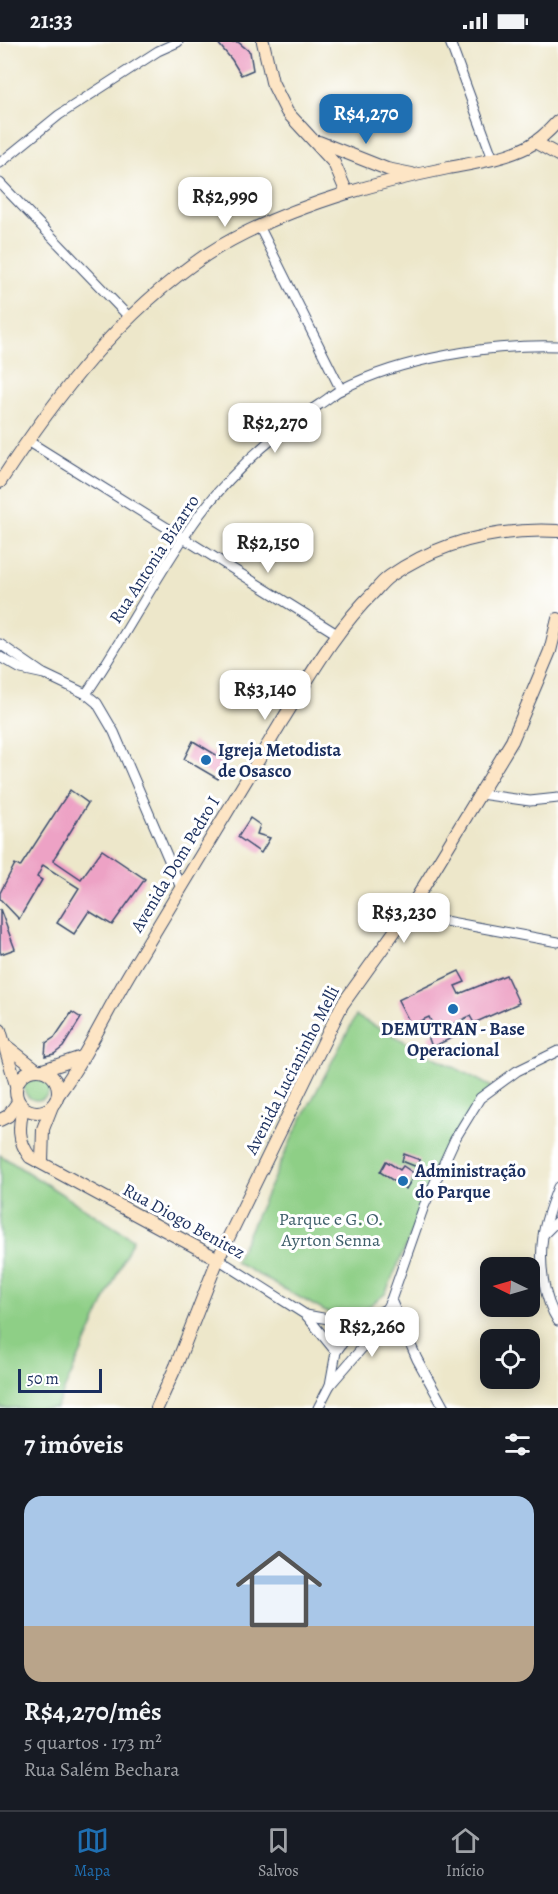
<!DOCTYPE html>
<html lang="pt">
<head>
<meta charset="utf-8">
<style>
	:root { --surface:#171b24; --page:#20242c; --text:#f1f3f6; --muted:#9ea1a6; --line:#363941; --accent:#1f6fb2 }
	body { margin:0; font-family:Alegreya,serif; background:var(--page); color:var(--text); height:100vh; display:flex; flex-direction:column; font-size:22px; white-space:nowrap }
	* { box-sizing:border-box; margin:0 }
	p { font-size:20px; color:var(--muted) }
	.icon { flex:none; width:33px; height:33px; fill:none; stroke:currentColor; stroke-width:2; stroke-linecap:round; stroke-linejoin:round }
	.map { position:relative; height:1366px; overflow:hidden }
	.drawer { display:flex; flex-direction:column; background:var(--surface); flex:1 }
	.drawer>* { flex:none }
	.needle { width:39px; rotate:275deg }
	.buttons { position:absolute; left:480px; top:1215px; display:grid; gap:12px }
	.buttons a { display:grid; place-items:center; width:60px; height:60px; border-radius:12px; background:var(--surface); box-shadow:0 3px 15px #0003; font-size:30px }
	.scale { position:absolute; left:18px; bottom:15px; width:84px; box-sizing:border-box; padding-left:6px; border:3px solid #1b2f5e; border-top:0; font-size:16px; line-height:21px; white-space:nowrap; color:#1b2f5e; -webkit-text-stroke:4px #fff; paint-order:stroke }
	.price { position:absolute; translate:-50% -51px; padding:0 14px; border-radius:12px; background:#fff; color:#222; font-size:20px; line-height:39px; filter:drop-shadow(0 2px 3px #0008) }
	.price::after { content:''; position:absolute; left:50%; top:36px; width:18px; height:14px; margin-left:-9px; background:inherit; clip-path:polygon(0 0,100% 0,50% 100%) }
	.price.on { background:var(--accent); color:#fff }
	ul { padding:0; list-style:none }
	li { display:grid; align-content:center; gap:12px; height:318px; padding:0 24px }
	li span { display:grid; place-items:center; height:186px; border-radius:18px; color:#555 }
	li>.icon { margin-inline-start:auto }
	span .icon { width:108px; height:108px; fill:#fffc; stroke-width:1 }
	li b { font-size:26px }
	h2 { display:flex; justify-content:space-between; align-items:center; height:72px; padding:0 24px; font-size:26px }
	.status { display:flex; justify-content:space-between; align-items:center; height:42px; padding:0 30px; background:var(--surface); direction:ltr }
	.status svg { height:16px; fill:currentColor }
	.dock { display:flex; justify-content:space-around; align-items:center; height:84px; border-top:2px solid var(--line); background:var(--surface); font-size:16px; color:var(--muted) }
	.dock a { display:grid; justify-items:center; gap:3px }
	.dock .on { color:var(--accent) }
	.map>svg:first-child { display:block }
	.green { fill:#8ecf86; stroke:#547f72; stroke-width:1.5 }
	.building { fill:#eda2c5 }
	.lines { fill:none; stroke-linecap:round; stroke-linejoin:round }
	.street-casing { stroke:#3a4b6e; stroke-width:11 }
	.secondary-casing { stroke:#3a4b6e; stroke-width:14 }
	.street { stroke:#fff; stroke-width:9 }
	.secondary { stroke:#fde5c5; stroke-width:12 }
	.poi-dot { fill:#1f6fb2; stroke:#fff; stroke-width:2 }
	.labels { text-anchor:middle; stroke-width:6; stroke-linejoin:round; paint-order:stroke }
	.street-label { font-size:18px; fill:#1b2f5e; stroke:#fff }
	.poi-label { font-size:18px; font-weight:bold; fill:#1b2f5e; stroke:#fff; text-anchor:start }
	.park-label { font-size:18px; fill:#3e5f6a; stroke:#fff }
</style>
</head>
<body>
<div class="status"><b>21:33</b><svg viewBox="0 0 49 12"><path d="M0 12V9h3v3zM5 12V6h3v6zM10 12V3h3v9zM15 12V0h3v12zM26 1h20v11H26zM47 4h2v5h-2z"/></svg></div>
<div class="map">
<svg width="558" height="1366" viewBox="0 0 558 1366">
	<rect width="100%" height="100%" fill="#fff"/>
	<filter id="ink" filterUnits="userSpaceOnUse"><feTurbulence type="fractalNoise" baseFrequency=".0167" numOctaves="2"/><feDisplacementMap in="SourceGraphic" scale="12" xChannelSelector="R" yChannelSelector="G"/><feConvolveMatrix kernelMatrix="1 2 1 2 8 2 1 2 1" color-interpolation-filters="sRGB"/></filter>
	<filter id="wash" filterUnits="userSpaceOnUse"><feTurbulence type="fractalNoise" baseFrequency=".008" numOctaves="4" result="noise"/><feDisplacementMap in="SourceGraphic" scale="24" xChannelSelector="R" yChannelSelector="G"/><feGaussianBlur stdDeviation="1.35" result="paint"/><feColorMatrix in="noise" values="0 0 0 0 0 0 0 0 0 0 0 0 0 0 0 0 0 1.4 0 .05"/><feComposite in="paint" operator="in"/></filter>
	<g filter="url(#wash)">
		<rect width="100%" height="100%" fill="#ede7ca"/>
		<g class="green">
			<path d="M356,974L492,1045L456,1091L385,1252L357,1273L344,1275L326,1270L235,1220L294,1092Z"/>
			<circle cx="37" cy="1045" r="13"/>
			<path d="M0,1113L133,1197L56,1366H0Z"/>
		</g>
		<g id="blocks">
			<g class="building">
				<path d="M217,0H238L250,10L253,28L241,33L232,18Z"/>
				<path d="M193,699L228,720L218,737L184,717Z"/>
				<path d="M70,748L88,761L53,818L81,837L102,808L145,837L112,883L89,869L74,892L57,881L79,846L43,823L37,835L42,838L19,877L0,857V851L15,822L20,825Z"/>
				<path d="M250,776L260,783L257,792L270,796L261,811L238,795Z"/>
				<path d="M0,867L15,907L1,912L0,909Z"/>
				<path d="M459,929L465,940L455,944L459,952L506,933L519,961L474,981L470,974L453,982L461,992L432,1005L428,994L436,990L429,975L411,983L398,958Z"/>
				<path d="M72,970L81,976L63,1005L54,1012L45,1014L46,1001L55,995Z"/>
				<path d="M404,1112L420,1118L417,1125L402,1119Z"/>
				<path d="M386,1119L400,1128L403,1124L415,1132L406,1147L380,1130Z"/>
			</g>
		</g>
	</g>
	<g filter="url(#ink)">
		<use href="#blocks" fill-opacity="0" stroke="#3a4b6e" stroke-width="1.5"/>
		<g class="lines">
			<defs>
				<g id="street">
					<path d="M450,0L493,117"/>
					<path d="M0,121L59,73L158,9L178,0"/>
					<path d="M0,141L129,275"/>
					<path d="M259,184L341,348"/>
					<path d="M28,399L337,592"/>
					<path d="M0,602L42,631"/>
					<path d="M0,615L21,627L44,632L86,652L97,661L114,690L181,846"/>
					<path d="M86,652C126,594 158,529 200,472C234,428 273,392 320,362C327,358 334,351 342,347C402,316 491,302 558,304"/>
					<path d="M480,752L530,759L558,756"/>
					<path d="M407,872L558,900"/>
					<path d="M558,1145C552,1160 545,1178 543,1194C539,1221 543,1256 558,1279"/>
					<path d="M545,1191L558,1178"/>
					<path d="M218,1217L306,1273L336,1310"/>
					<path d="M306,1273L356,1282"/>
					<path d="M330,1343L336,1310L356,1282L384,1268"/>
					<path d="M318,1366L330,1343L370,1297L391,1258"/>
					<path d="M444,1366L417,1317L391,1258L424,1164L455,1097L480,1056L517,1029L558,1009"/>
				</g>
				<g id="secondary">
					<path d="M263,0L272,40L287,70L334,121L347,151"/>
					<path d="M319,100L387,127L412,132"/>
					<path d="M535,100L558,113"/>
					<path d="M0,440C56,354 120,271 206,213C249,185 299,166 347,151C380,141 414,133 448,126C474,121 503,117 527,105C539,99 549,89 558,79"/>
					<path d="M0,988L16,1043"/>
					<path d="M5,1003L36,1027"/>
					<circle cx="37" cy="1049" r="21"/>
					<path d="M43,1028L82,1015"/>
					<path d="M58,1053C87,1014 108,966 134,924C183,842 233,761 282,679C310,634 336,587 374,550C379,544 384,538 390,534C441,499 498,486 558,489"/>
					<path d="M23,1065C19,1084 17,1098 30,1115L218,1217"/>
					<path d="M0,1078L8,1074L18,1060"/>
					<path d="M42,1120L43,1087L52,1064"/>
					<path d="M157,1366L176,1324L218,1217L335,977L342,963L407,872L512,699L550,609L558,577"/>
				</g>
			</defs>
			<use href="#street" class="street-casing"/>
			<use href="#secondary" class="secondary-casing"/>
			<use href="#street" class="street"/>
			<use href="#secondary" class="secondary"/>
		</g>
	</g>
	<g class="poi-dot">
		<circle cx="206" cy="718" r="6"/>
		<circle cx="453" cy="967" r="6"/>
		<circle cx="403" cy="1139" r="6"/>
	</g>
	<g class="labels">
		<g class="street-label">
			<text transform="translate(154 517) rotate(-57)" y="6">Rua Antonia Bizarro</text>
			<text transform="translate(175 822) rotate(-59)" y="6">Avenida Dom Pedro I</text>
			<text transform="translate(292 1028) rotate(-63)" y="6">Avenida Lucianinho Melli</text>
			<text transform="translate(184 1179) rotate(29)" y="6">Rua Diogo Benitez</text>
		</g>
		<g class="poi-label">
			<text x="218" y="714">Igreja Metodista<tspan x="218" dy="21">de Osasco</tspan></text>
			<text x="453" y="993" text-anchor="middle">DEMUTRAN - Base<tspan x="453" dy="21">Operacional</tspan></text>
			<text x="415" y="1135">Administração<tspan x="415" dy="21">do Parque</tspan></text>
		</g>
		<g class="park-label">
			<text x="331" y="1183">Parque e G. O.<tspan x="331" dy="21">Ayrton Senna</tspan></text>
		</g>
	</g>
</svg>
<div class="buttons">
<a><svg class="needle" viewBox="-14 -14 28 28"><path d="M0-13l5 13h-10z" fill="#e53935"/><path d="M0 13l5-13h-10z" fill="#9ea1a6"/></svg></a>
<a><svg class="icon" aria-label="locate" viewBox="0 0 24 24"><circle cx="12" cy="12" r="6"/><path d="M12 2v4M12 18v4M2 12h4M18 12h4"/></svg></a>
</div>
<div class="scale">50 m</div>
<b class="price on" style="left:366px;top:103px">R$4,270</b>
<b class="price" style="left:225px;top:186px">R$2,990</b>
<b class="price" style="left:275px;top:412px">R$2,270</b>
<b class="price" style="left:268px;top:532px">R$2,150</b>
<b class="price" style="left:265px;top:679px">R$3,140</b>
<b class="price" style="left:404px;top:902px">R$3,230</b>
<b class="price" style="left:372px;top:1316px">R$2,260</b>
</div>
<section class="drawer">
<h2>7 imóveis<svg class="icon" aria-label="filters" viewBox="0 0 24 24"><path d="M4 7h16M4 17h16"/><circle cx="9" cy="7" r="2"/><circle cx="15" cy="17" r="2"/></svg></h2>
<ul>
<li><span style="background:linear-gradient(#a9c7e8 70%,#b9a48a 0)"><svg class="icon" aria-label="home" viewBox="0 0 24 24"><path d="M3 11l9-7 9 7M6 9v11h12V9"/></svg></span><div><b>R$4,270/mês</b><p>5 quartos · 173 m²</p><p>Rua Salém Bechara</p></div></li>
</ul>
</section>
<nav class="dock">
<a class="on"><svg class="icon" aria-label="map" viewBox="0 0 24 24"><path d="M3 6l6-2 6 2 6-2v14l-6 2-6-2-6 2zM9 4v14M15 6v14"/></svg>Mapa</a>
<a><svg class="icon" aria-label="saved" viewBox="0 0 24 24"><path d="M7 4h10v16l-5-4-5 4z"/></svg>Salvos</a>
<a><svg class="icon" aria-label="home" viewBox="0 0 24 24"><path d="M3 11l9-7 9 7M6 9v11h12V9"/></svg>Início</a>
</nav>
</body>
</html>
